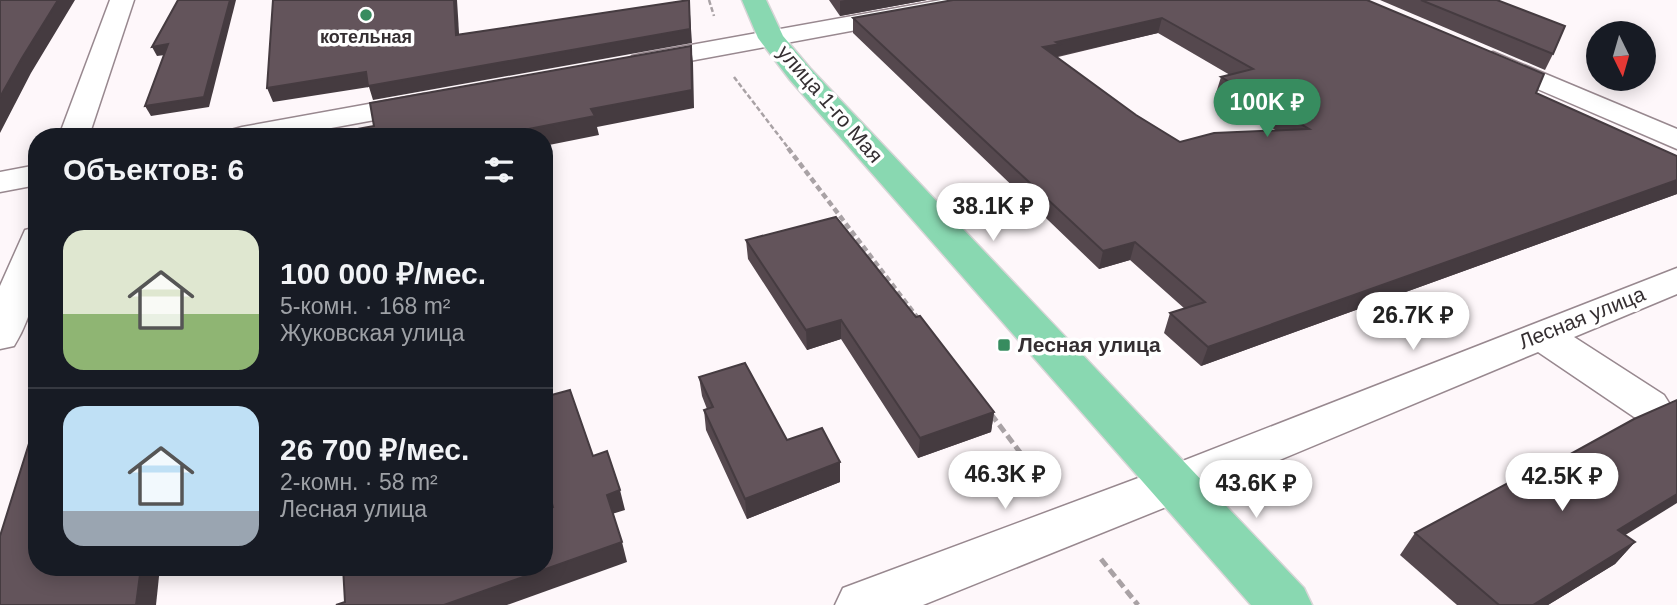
<!DOCTYPE html>
<html lang="ru">
<head>
<meta charset="utf-8">
<style>
	:root { --surface:#171b24; --page:#242831; --text:#f1f3f6; --muted:#9ea1a6; --line:#363941; --accent:#378c5f }
	body { margin:0; font-family:Helvetica,sans-serif; background:var(--page); color:var(--text); height:100vh; display:flex; flex-direction:column; font-size:26px; white-space:nowrap }
	* { box-sizing:border-box; margin:0 }
	p { font-size:23px; color:var(--muted) }
	.icon { flex:none; width:38px; height:38px; fill:none; stroke:currentColor; stroke-width:2; stroke-linecap:round; stroke-linejoin:round }
	.map { position:relative; flex:1; overflow:hidden }
	.drawer { position:absolute; left:28px; top:128px; width:525px; height:448px; display:flex; flex-direction:column; background:var(--surface); border-radius:28px; box-shadow:0 4px 18px #0003 }
	.drawer>* { flex:none }
	.needle { width:46px; rotate:175deg }
	.fabs { position:absolute; left:1586px; top:21px; display:grid; gap:14px }
	.fabs a { display:grid; place-items:center; width:70px; height:70px; border-radius:50%; background:var(--surface); box-shadow:0 4px 18px #0003; font-size:35px }
	.price { position:absolute; translate:-50% -60px; padding:0 16px; border-radius:24px; background:#fff; color:#222; font-size:23px; line-height:46px; filter:drop-shadow(0 2px 4px #0008) }
	.price::after { content:''; position:absolute; left:50%; top:42px; width:21px; height:16px; margin-left:-10px; background:inherit; clip-path:polygon(0 0,100% 0,50% 100%) }
	.price.on { background:var(--accent); color:#fff }
	ul { padding:0; list-style:none }
	li { display:flex; align-items:center; gap:21px; height:175px; padding:0 35px }
	li+li { border-top:2px solid var(--line) }
	li span { display:grid; place-items:center; flex:none; width:196px; height:140px; border-radius:21px; color:#555 }
	li>.icon { margin-inline-start:auto }
	span .icon { width:84px; height:84px; fill:#fffc; stroke-width:1 }
	li b { font-size:30px }
	h2 { display:flex; justify-content:space-between; align-items:center; height:84px; padding:0 35px; font-size:30px }
	.map>svg:first-child { display:block }
	.lines { fill:none; stroke-linecap:round; stroke-linejoin:round }
	.minor-casing { stroke:#98888f; stroke-width:3 }
	.major-casing { stroke:#d7d5d6; stroke-width:3 }
	.path-far2 { stroke:#a9a2a5; stroke-width:2.5; stroke-dasharray:5 2.5; stroke-linecap:butt }
	.path-far1 { stroke:#a9a2a5; stroke-width:4.5; stroke-dasharray:6 3.5; stroke-linecap:butt }
	.path { stroke:#a9a2a5; stroke-width:5; stroke-dasharray:9 4.5; stroke-linecap:butt }
	.minor { fill:#fff; fill-rule:evenodd }
	.major { fill:#89d8b1; fill-rule:evenodd }
	.wall { fill:#55484e; fill-rule:evenodd }
	.shaded-wall { fill:#453b40 }
	.building { fill:#63545b; stroke:#453b40; stroke-width:2; fill-rule:evenodd }
	.poi-dot { fill:#378c5f; stroke:#fff; stroke-width:2.5 }
	.labels { text-anchor:middle; stroke-width:7; stroke-linejoin:round; paint-order:stroke }
	.far-poi-label { font-size:18px; font-weight:bold; fill:#352f32; stroke:#fff }
	.street-label { font-size:21px; fill:#352f32; stroke:#fff }
	.poi-label { font-size:21px; font-weight:bold; fill:#352f32; stroke:#fff; text-anchor:start }
</style>
</head>
<body>
<div class="map">
<svg width="1677" height="605" viewBox="0 0 1677 605">
	<rect width="100%" height="100%" fill="#fef7fa"/>
	<g class="lines">
		<defs>
			<g id="minor">
				<path d="M110,0H134L89,136H59Z"/>
				<path d="M941,0H992L988,5L980,7L641,70L632,68L628,62L632,56L641,54Z"/>
				<path d="M1493,52L1677,129V149L1484,66L1480,60L1484,54Z"/>
				<path d="M424,94L434,97L438,103L434,109L288,136H227L231,130L242,127Z"/>
				<path d="M37,165V185L0,192V172Z"/>
				<path d="M37,227C37,271 39,306 14,346L0,349V286L25,230Z"/>
				<path d="M1677,268V294L1574,337L1664,395L1671,406L1664,417L1649,422L1634,417L1538,352L1191,497L923,605H835L843,588L1157,471Z"/>
			</g>
			<path id="major" d="M742,0H766L783,36L810,68L1304,588L1312,605H1251L790,80L758,38Z"/>
		</defs>
		<use href="#minor" class="minor-casing"/>
		<use href="#major" class="major-casing"/>
		<g class="path-far2">
			<path d="M709,0L714,16"/>
			<path d="M734,77L789,149"/>
		</g>
		<path class="path-far1" d="M788,148L920,321"/>
		<g class="path">
			<path d="M991,414L1047,488"/>
			<path d="M1101,559L1138,605"/>
		</g>
		<use href="#minor" class="minor"/>
		<use href="#major" class="major"/>
	</g>
	<g class="wall">
		<path d="M829,0H927L840,16Z"/>
		<path d="M1367,0L1536,93L1677,156V194L1201,366L1164,333L1170,313L1185,309L1130,260L1099,269L853,33V18ZM1158,33L1230,75L1221,77L1216,93L1277,131L1180,142L1136,115L1058,58V57Z"/>
		<path d="M1380,0H1497L1553,54L1545,70Z"/>
		<path d="M746,240L916,317L994,412L991,432L918,458L841,339L807,350L748,259Z"/>
		<path d="M699,377L787,440L840,482L747,519L706,430L704,410L707,409L702,396Z"/>
		<path d="M1415,533L1625,535L1635,542L1615,564L1548,605H1457L1400,555Z"/>
	</g>
	<g class="shaded-wall">
		<path d="M58,0H75L31,73L0,133V97L22,58Z"/>
		<path d="M230,0H236L209,107L151,116L145,106Z"/>
		<path d="M454,0H457L460,49L456,35Z"/>
		<path d="M689,0L692,43L373,100L369,87L273,102L267,88Z"/>
		<path d="M845,0H927L840,16V1Z"/>
		<path d="M1162,18L1158,33L1058,56L1057,60L1043,47L1056,42Z"/>
		<path d="M168,44L173,54L157,56L152,47Z"/>
		<path d="M691,46L693,63L694,108L597,127L599,135L544,146V136H493L591,109Z"/>
		<path d="M1677,180V194L1201,366L1208,347Z"/>
		<path d="M1135,242L1130,260L1099,269L1103,251Z"/>
		<path d="M841,320V339L807,350L806,330Z"/>
		<path d="M994,412L991,432L918,458L920,438Z"/>
		<path d="M840,462V482L747,519L745,499Z"/>
		<path d="M620,490L625,510L612,514L607,495Z"/>
		<path d="M1677,494V503L1598,552L1618,530Z"/>
		<path d="M622,542L627,562L507,605H444Z"/>
		<path d="M1635,542L1615,564L1548,605H1533Z"/>
		<path d="M141,567H160L156,605H136Z"/>
	</g>
	<g class="building">
		<path d="M0,0H58L22,58L0,97Z"/>
		<path d="M178,0H230L204,97L145,106L168,44L152,47Z"/>
		<path d="M273,0H454L456,35L689,0L690,29L368,86L366,72L267,88Z"/>
		<path d="M953,0H1367L1544,74L1536,93L1677,156V180L1208,347L1170,313L1205,302L1135,242L1103,251L853,18ZM1162,18L1253,69L1221,77L1309,129L1214,133L1180,142L1136,115L1043,47L1060,44L1056,42Z"/>
		<path d="M1421,0H1497L1565,26L1553,54Z"/>
		<path d="M691,46L692,90L591,109L595,116L493,136H319L374,126L370,103Z"/>
		<path d="M836,217L916,317L920,316L994,412L920,438L841,320L806,330L746,240Z"/>
		<path d="M745,363L787,440L822,428L840,462L745,499L704,410L713,407L699,377Z"/>
		<path d="M570,390L593,456L607,451L620,490L607,495L622,542L444,605H336L345,602L343,567H544V510L553,507L544,476V397Z"/>
		<path d="M1677,400V494L1618,530L1635,542L1533,605H1499L1415,533L1534,469L1538,472L1634,419Z"/>
		<path d="M37,418V567H141L136,605H0V536Z"/>
	</g>
	<g class="poi-dot">
		<circle cx="366" cy="15" r="7"/>
		<rect x="997" y="338" width="14" height="14" rx="3.5"/>
	</g>
	<g class="labels">
		<g class="far-poi-label">
			<text x="366" y="43">котельная</text>
		</g>
		<g class="street-label">
			<text transform="translate(830 104) rotate(49)" y="7">улица 1-го Мая</text>
			<text transform="translate(1582 318) rotate(-22)" y="7">Лесная улица</text>
		</g>
		<g class="poi-label">
			<text x="1018" y="352">Лесная улица</text>
		</g>
	</g>
</svg>
<div class="fabs">
<a><svg class="needle" viewBox="-14 -14 28 28"><path d="M0-13l5 13h-10z" fill="#e53935"/><path d="M0 13l5-13h-10z" fill="#9ea1a6"/></svg></a>
</div>
<b class="price on" style="left:1267px;top:139px">100K ₽</b>
<b class="price" style="left:993px;top:243px">38.1K ₽</b>
<b class="price" style="left:1413px;top:352px">26.7K ₽</b>
<b class="price" style="left:1005px;top:511px">46.3K ₽</b>
<b class="price" style="left:1562px;top:513px">42.5K ₽</b>
<b class="price" style="left:1256px;top:520px">43.6K ₽</b>
<section class="drawer">
<h2>Объектов: 6<svg class="icon" aria-label="filters" viewBox="0 0 24 24"><path d="M4 7h16M4 17h16"/><circle cx="9" cy="7" r="2"/><circle cx="15" cy="17" r="2"/></svg></h2>
<ul>
<li><span style="background:linear-gradient(#dfe7d0 60%,#8fb573 0)"><svg class="icon" aria-label="home" viewBox="0 0 24 24"><path d="M3 11l9-7 9 7M6 9v11h12V9"/></svg></span><div><b>100 000 ₽/мес.</b><p>5-комн. · 168 m²</p><p>Жуковская улица</p></div></li>
<li><span style="background:linear-gradient(#bfe0f5 75%,#9aa5b1 0)"><svg class="icon" aria-label="home" viewBox="0 0 24 24"><path d="M3 11l9-7 9 7M6 9v11h12V9"/></svg></span><div><b>26 700 ₽/мес.</b><p>2-комн. · 58 m²</p><p>Лесная улица</p></div></li>
</ul>
</section>
</div>
</body>
</html>
